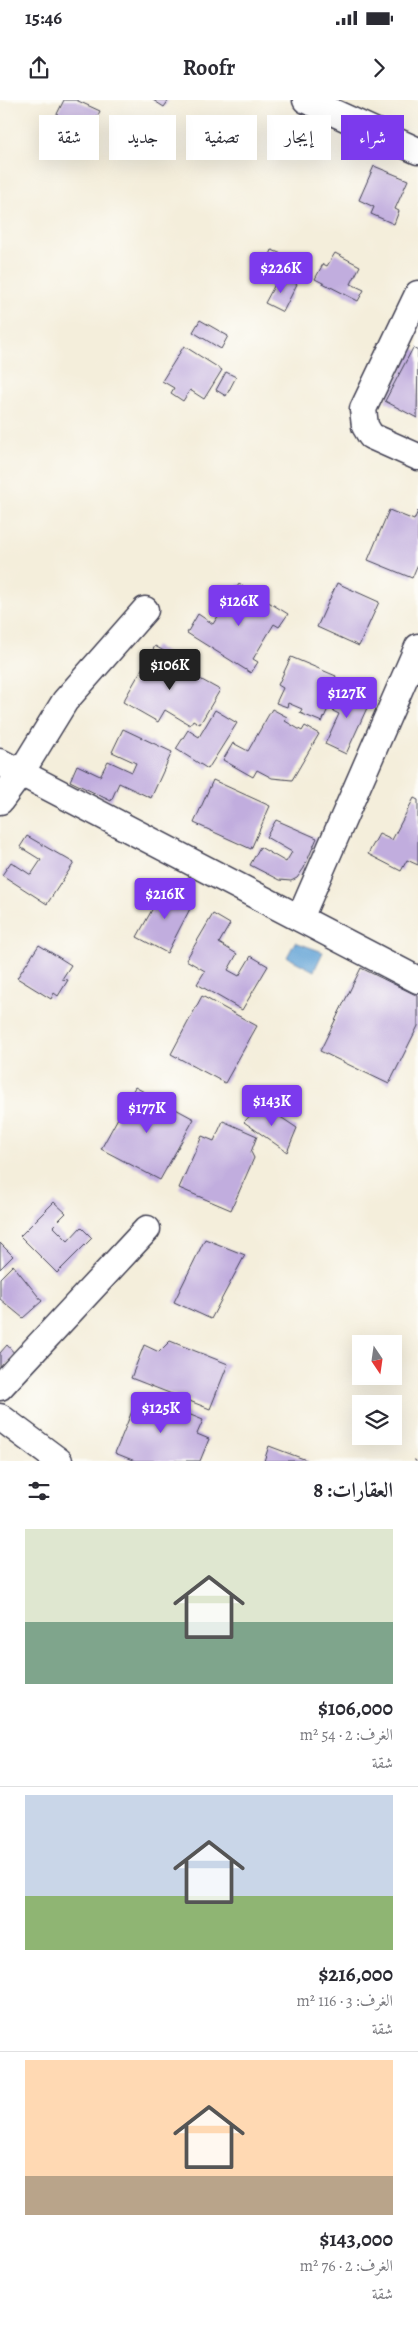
<!DOCTYPE html>
<html lang="ar">
<head>
<meta charset="utf-8">
<style>
	:root { --surface:#fff; --page:#f2f2f3; --text:#2b2b33; --muted:#7c7c81; --line:#e1e1e2; --accent:#7c3aed }
	body { margin:0; font-family:Alegreya,Amiri,serif; background:var(--page); color:var(--text); direction:rtl; height:100vh; display:flex; flex-direction:column; font-size:19px; white-space:nowrap }
	* { box-sizing:border-box; margin:0 }
	p { font-size:16px; color:var(--muted) }
	.icon { flex:none; width:28px; height:28px; fill:none; stroke:currentColor; stroke-width:2; stroke-linecap:round; stroke-linejoin:round }
	.map { position:relative; height:1361px; overflow:hidden; direction:ltr }
	.panel { display:flex; flex-direction:column; background:var(--surface); flex:1 }
	.panel>* { flex:none }
	.guide { position:absolute; left:15px; top:15px; width:389px; height:45px; direction:rtl; display:flex; gap:10px }
	.needle { width:32px; rotate:167deg }
	.fabs { position:absolute; left:352px; top:1235px; display:grid; gap:10px }
	.fabs a { display:grid; place-items:center; width:50px; height:50px; border-radius:0px; background:var(--surface); box-shadow:0 5px 20px #0002; font-size:25px }
	.price { position:absolute; translate:-50% -42px; padding:0 11px; border-radius:5px; background:var(--accent); color:#fff; font-size:16px; line-height:32px; filter:drop-shadow(0 1px 2px #0008) }
	.price::after { content:''; position:absolute; left:50%; top:30px; width:15px; height:11px; margin-left:-8px; background:inherit; clip-path:polygon(0 0,100% 0,50% 100%) }
	.price.active { background:#222; color:#fff }
	ul { padding:0; list-style:none }
	li { display:grid; align-content:center; gap:10px; height:265px; padding:0 25px }
	li+li { border-top:1px solid var(--line) }
	li span { display:grid; place-items:center; height:155px; border-radius:0px; color:#555 }
	li>.icon { margin-inline-start:auto }
	span .icon { width:90px; height:90px; fill:#fffc; stroke-width:1 }
	li b { font-size:21px }
	h2 { display:flex; justify-content:space-between; align-items:center; height:60px; padding:0 25px; font-size:21px }
	.chip { padding:0 18px; border-radius:0px; background:var(--surface); box-shadow:0 5px 20px #0002; font-size:18px; line-height:45px }
	.chip.active { background:var(--accent); color:#fff }
	.status { display:flex; justify-content:space-between; align-items:center; height:35px; padding:0 25px; background:var(--surface); direction:ltr }
	.status svg { height:14px; fill:currentColor }
	header { display:flex; justify-content:space-between; align-items:center; height:65px; padding:0 25px; background:var(--surface); font-size:22px; font-weight:700 }
	.map>svg:first-child { display:block }
	.water { fill:#62a3d6; stroke:#426288 }
	.building { fill:#c1adde }
	.lines { fill:none; stroke-linecap:round; stroke-linejoin:round }
	.street-casing { stroke:#424153; stroke-width:29 }
	.path { stroke:#424153; stroke-width:3; stroke-dasharray:1 4; stroke-linecap:butt }
	.street { stroke:#fff; stroke-width:26 }
</style>
</head>
<body>
<div class="status"><b>15:46</b><svg viewBox="0 0 49 12"><path d="M0 12V9h3v3zM5 12V6h3v6zM10 12V3h3v9zM15 12V0h3v12zM26 1h20v11H26zM47 4h2v5h-2z"/></svg></div>
<header><svg class="icon" aria-label="forward" viewBox="0 0 24 24"><path d="M9 5l7 7-7 7"/></svg>Roofr<svg class="icon" aria-label="share" viewBox="0 0 24 24"><path d="M12 15V3M7 8l5-5 5 5M5 13v7h14v-7"/></svg></header>
<div class="map">
<svg width="418" height="1361" viewBox="0 0 418 1361">
	<rect width="100%" height="100%" fill="#fdfcf7"/>
	<filter id="ink" filterUnits="userSpaceOnUse"><feTurbulence type="fractalNoise" baseFrequency=".02" numOctaves="2"/><feDisplacementMap in="SourceGraphic" scale="10" xChannelSelector="R" yChannelSelector="G"/><feConvolveMatrix kernelMatrix="1 2 1 2 8 2 1 2 1" color-interpolation-filters="sRGB"/></filter>
	<filter id="wash" filterUnits="userSpaceOnUse"><feTurbulence type="fractalNoise" baseFrequency=".0096" numOctaves="4" result="noise"/><feDisplacementMap in="SourceGraphic" scale="20" xChannelSelector="R" yChannelSelector="G"/><feGaussianBlur stdDeviation="1.12" result="paint"/><feColorMatrix in="noise" values="0 0 0 0 0 0 0 0 0 0 0 0 0 0 0 0 0 1.4 0 .05"/><feComposite in="paint" operator="in"/></filter>
	<g filter="url(#wash)">
		<rect width="100%" height="100%" fill="#f4eedb"/>
		<path class="water" d="M295,842L323,852L314,871L287,857Z"/>
		<g id="blocks">
			<g class="building">
				<path d="M64,0H76L100,11L83,47L49,30Z"/>
				<path d="M153,0H169L164,7Z"/>
				<path d="M374,66L408,80L395,109L399,111L394,124L371,114L374,107L359,100Z"/>
				<path d="M272,150L289,157L283,172L266,165Z"/>
				<path d="M335,153L360,166L351,184L364,190L358,201L315,179L323,164L327,166Z"/>
				<path d="M280,175L297,184L283,212L265,203Z"/>
				<path d="M200,220L228,236L221,249L193,232Z"/>
				<path d="M184,246L222,270L204,299L190,290L183,301L171,293L174,288L162,281Z"/>
				<path d="M413,248L418,251L417,318L385,301Z"/>
				<path d="M226,272L236,277L226,296L216,290Z"/>
				<path d="M389,410L414,420L418,411V464L412,478L368,460Z"/>
				<path d="M337,483L379,502L359,546L317,527Z"/>
				<path d="M239,484L288,514L279,527L274,524L253,559L258,562L251,573L187,533L198,514L213,524Z"/>
				<path d="M155,546L181,561L172,577L176,580L182,569L220,590L200,624L193,620L190,625L165,610L158,622L123,602Z"/>
				<path d="M291,557L336,576L330,591L335,593L322,622L300,613L302,609L288,603L287,607L276,603L283,588L278,585Z"/>
				<path d="M344,587L371,599L346,654L325,644L339,614L333,611Z"/>
				<path d="M272,609L287,617L285,621L302,631L305,626L319,634L292,680L272,678L257,670L253,677L223,660L233,643L248,651Z"/>
				<path d="M215,610L237,623L208,669L176,649L188,630L199,637Z"/>
				<path d="M123,629L172,652L151,698L119,683L111,701L70,681L77,665L100,676L108,661L132,672L136,663L112,652Z"/>
				<path d="M213,680L270,706L251,749L194,723Z"/>
				<path d="M414,698L418,700V765L407,760L401,771L368,754L379,734L392,740Z"/>
				<path d="M276,720L317,738L304,768L297,778L291,781L279,780L250,765L260,747L286,762L292,752L266,737Z"/>
				<path d="M27,736L74,763L47,804L2,775L11,762L31,775L41,760L20,747Z"/>
				<path d="M164,788L193,803L167,853L137,837Z"/>
				<path d="M213,814L230,824L219,843L237,854L228,870L239,876L251,856L268,866L242,910L197,884L205,871L186,860Z"/>
				<path d="M39,845L71,865L62,879L68,880L58,896L54,893L51,899L17,878Z"/>
				<path d="M361,868L418,896V926L389,984L320,951Z"/>
				<path d="M202,896L257,926L225,983L171,954Z"/>
				<path d="M135,987L194,1019L160,1080L101,1049Z"/>
				<path d="M261,1004L297,1028L287,1052L244,1022Z"/>
				<path d="M223,1021L257,1036L251,1052L254,1058L231,1110L179,1088L202,1036L214,1041Z"/>
				<path d="M54,1102L66,1113L53,1126L68,1141L81,1127L92,1138L57,1173L20,1136Z"/>
				<path d="M205,1139L245,1155L211,1219L174,1202Z"/>
				<path d="M0,1143L13,1156L0,1169Z"/>
				<path d="M13,1165L42,1201L23,1218L0,1199V1178Z"/>
				<path d="M170,1241L228,1264L210,1309L131,1278L144,1245L159,1252Z"/>
				<path d="M7,1245L16,1255L0,1270V1253Z"/>
				<path d="M139,1294L203,1320L197,1334L209,1339L200,1361H135L115,1353Z"/>
				<path d="M269,1346L309,1361H264Z"/>
			</g>
		</g>
	</g>
	<g filter="url(#ink)">
		<use href="#blocks" fill-opacity="0" stroke="#424153" stroke-width="1"/>
		<g class="lines">
			<defs>
				<g id="street">
					<path d="M306,0L418,51"/>
					<path d="M418,194L363,309L365,326L371,336L418,357"/>
					<path d="M0,662L418,880"/>
					<path d="M0,701L20,674L65,601L145,510"/>
					<path d="M300,818L418,547"/>
					<path d="M0,1287L147,1129"/>
					<path d="M0,1317L59,1361"/>
				</g>
			</defs>
			<use href="#street" class="street-casing"/>
			<path class="path" d="M415,1361L418,1358"/>
			<use href="#street" class="street"/>
		</g>
	</g>
</svg>
<div class="fabs">
<a><svg class="needle" viewBox="-14 -14 28 28"><path d="M0-13l5 13h-10z" fill="#e53935"/><path d="M0 13l5-13h-10z" fill="#7c7c81"/></svg></a>
<a><svg class="icon" aria-label="layers" viewBox="0 0 24 24"><path d="M12 4l9 5-9 5-9-5zM3 14l9 5 9-5"/></svg></a>
</div>
<b class="price" style="left:281px;top:194px">$226K</b>
<b class="price" style="left:239px;top:527px">$126K</b>
<b class="price active" style="left:170px;top:591px">$106K</b>
<b class="price" style="left:347px;top:619px">$127K</b>
<b class="price" style="left:165px;top:820px">$216K</b>
<b class="price" style="left:272px;top:1027px">$143K</b>
<b class="price" style="left:147px;top:1034px">$177K</b>
<b class="price" style="left:161px;top:1334px">$125K</b>
<div class="guide">
<a class="chip active">شراء</a>
<a class="chip">إيجار</a>
<a class="chip">تصفية</a>
<a class="chip">جديد</a>
<a class="chip">شقة</a>
</div>
</div>
<section class="panel">
<h2>العقارات: 8<svg class="icon" aria-label="filters" viewBox="0 0 24 24"><path d="M4 7h16M4 17h16"/><circle cx="9" cy="7" r="2"/><circle cx="15" cy="17" r="2"/></svg></h2>
<ul>
<li><span style="background:linear-gradient(#dfe7d0 60%,#7fa58c 0)"><svg class="icon" aria-label="home" viewBox="0 0 24 24"><path d="M3 11l9-7 9 7M6 9v11h12V9"/></svg></span><div><b>$106,000</b><p>الغرف: 2 · 54 m²</p><p>شقة</p></div></li>
<li><span style="background:linear-gradient(#c9d6e8 65%,#8fb573 0)"><svg class="icon" aria-label="home" viewBox="0 0 24 24"><path d="M3 11l9-7 9 7M6 9v11h12V9"/></svg></span><div><b>$216,000</b><p>الغرف: 3 · 116 m²</p><p>شقة</p></div></li>
<li><span style="background:linear-gradient(#ffd9b3 75%,#b9a48a 0)"><svg class="icon" aria-label="home" viewBox="0 0 24 24"><path d="M3 11l9-7 9 7M6 9v11h12V9"/></svg></span><div><b>$143,000</b><p>الغرف: 2 · 76 m²</p><p>شقة</p></div></li>
</ul>
</section>
</body>
</html>
